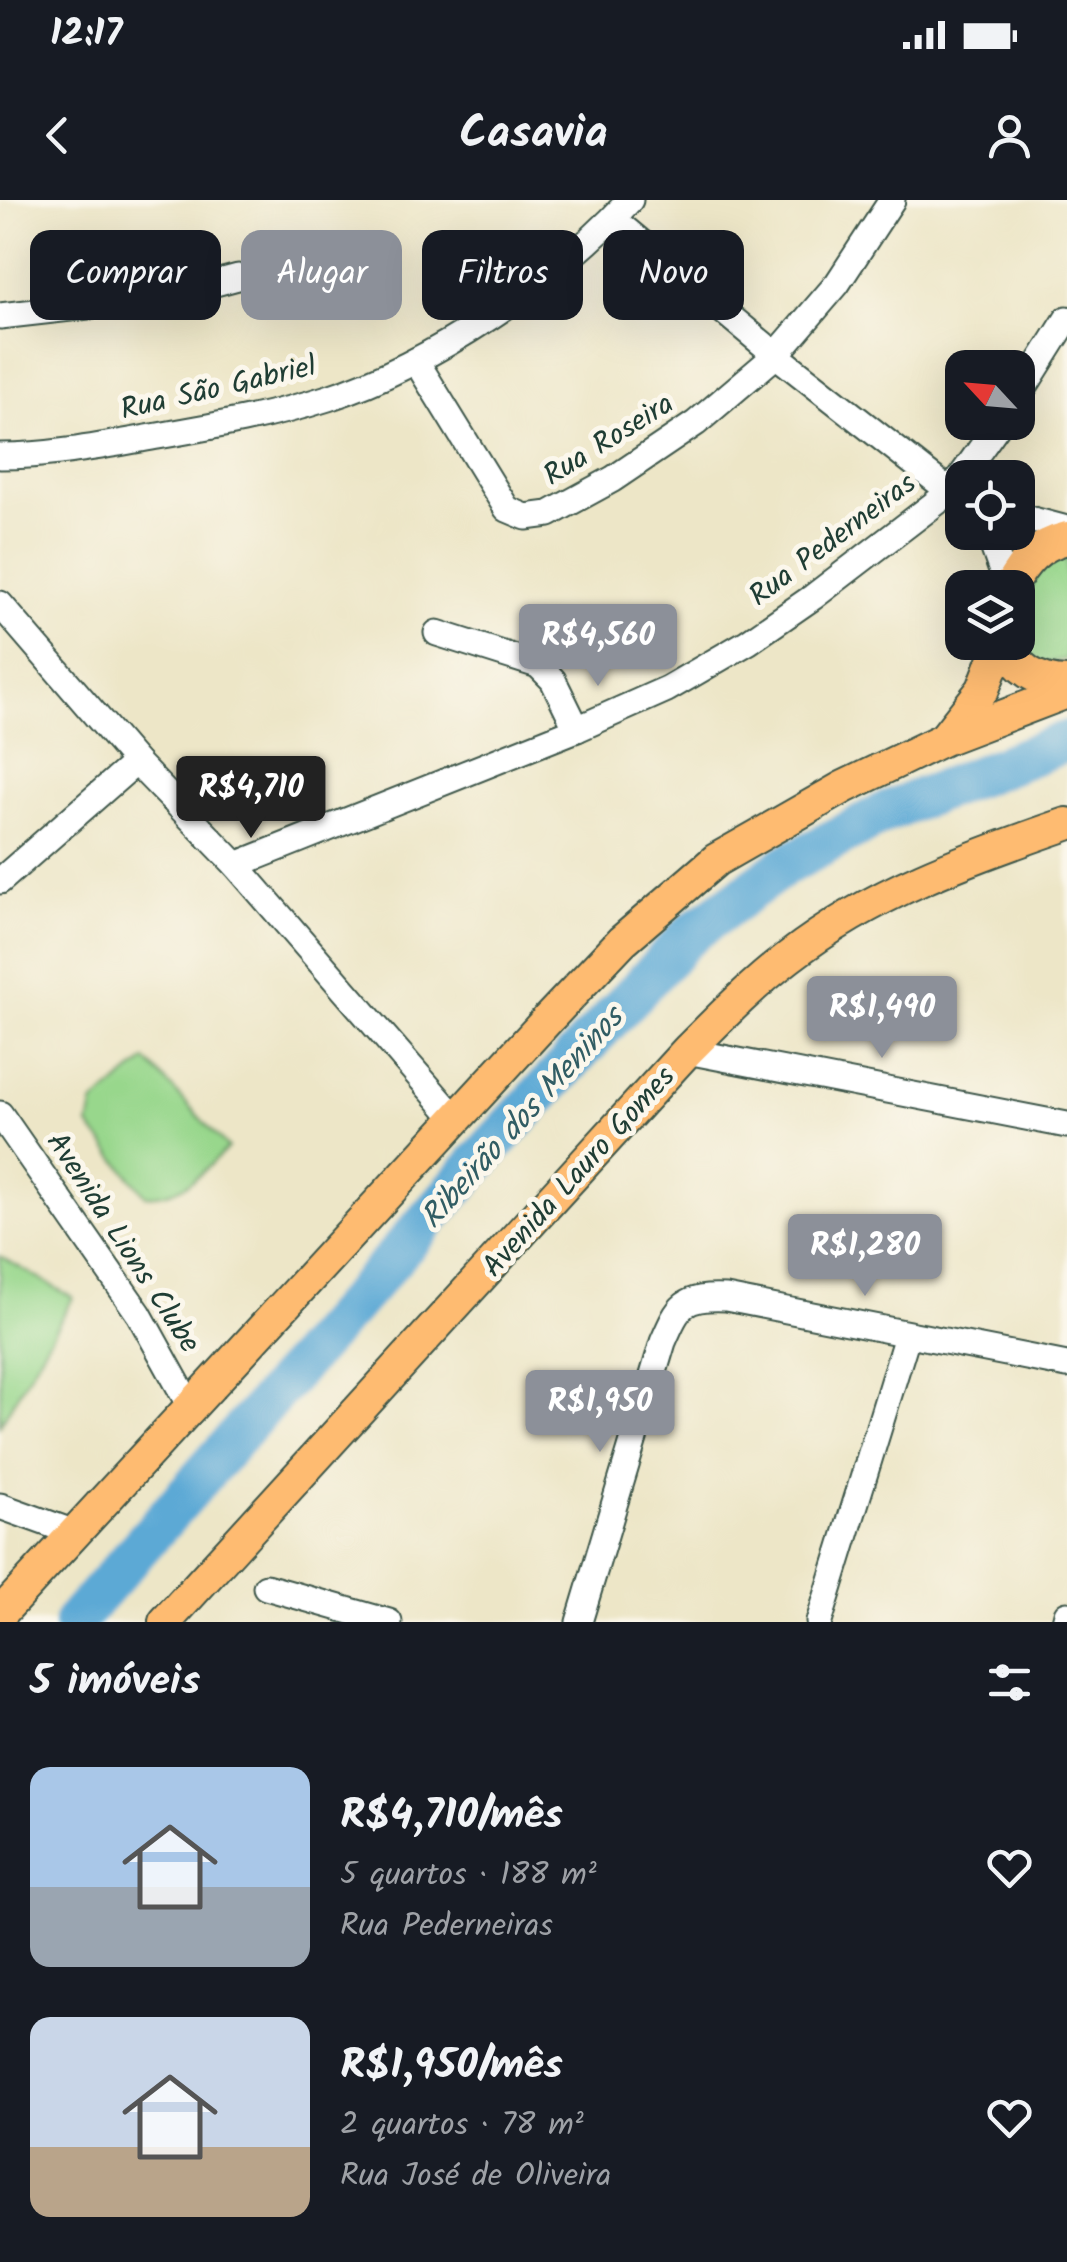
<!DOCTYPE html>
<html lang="pt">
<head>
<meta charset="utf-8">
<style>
	:root { --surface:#171b24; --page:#242831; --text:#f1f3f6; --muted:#9ea1a6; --accent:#8c9099 }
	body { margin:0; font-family:Kalam,sans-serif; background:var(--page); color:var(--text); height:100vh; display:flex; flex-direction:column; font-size:38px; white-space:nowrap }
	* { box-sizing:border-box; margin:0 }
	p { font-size:32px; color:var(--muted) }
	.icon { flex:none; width:55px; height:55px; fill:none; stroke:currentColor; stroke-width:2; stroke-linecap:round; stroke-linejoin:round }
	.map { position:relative; height:1422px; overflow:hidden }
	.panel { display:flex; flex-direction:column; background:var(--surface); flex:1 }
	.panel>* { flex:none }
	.hud { position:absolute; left:30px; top:30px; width:1008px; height:90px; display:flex; gap:20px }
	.needle { width:65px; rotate:296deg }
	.controls { position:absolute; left:945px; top:150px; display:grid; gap:20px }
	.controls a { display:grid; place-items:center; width:90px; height:90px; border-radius:20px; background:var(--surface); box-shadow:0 10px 40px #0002; font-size:50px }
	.price { position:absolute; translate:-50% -85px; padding:0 22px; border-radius:10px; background:var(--accent); color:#fff; font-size:32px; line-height:65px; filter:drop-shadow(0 2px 5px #0008) }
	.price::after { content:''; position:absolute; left:50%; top:60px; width:30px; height:22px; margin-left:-15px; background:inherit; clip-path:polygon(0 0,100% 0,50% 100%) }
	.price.on { background:#222; color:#fff }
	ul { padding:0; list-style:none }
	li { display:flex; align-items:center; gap:30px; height:250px; padding:0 30px }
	li span { display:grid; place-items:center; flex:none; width:280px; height:200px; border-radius:20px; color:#555 }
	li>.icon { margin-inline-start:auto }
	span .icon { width:120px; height:120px; fill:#fffc; stroke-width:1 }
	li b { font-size:42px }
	h2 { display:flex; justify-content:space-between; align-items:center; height:120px; padding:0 30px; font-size:42px }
	.tag { padding:0 35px; border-radius:20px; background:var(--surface); box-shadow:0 10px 40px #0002; font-size:35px; line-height:90px }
	.tag.on { background:var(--accent); color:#fff }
	.status { display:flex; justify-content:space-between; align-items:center; height:70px; padding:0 50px; background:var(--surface); direction:ltr }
	.status svg { height:28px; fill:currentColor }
	header { display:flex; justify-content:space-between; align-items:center; height:130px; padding:0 30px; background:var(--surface); font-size:45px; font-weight:800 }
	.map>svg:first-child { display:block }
	.green { fill:#98d78c; stroke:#5c8a60; stroke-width:2.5 }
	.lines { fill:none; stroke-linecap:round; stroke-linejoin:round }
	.river { stroke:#5ca9d5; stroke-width:42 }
	.minor-casing { stroke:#3e564a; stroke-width:29 }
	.major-casing { stroke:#3e564a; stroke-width:36 }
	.minor { stroke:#fff; stroke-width:25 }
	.major { stroke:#febb71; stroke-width:32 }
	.labels { text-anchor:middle; stroke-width:10; stroke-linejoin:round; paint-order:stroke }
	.street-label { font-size:30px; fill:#1f3d34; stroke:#fbf7ec }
	.water-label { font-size:32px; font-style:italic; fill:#315d64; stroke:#fbf7ec }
</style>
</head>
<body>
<div class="status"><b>12:17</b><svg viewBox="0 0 49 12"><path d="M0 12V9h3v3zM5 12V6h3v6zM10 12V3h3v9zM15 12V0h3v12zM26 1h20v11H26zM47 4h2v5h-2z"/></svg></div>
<header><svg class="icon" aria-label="back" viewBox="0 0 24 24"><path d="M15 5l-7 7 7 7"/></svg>Casavia<svg class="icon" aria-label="person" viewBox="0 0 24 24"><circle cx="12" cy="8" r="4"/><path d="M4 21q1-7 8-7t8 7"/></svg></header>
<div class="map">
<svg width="1067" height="1422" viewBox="0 0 1067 1422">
	<rect width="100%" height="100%" fill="#fbf7ec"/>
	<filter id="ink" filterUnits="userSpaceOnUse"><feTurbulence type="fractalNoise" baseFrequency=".01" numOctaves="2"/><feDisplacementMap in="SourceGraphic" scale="20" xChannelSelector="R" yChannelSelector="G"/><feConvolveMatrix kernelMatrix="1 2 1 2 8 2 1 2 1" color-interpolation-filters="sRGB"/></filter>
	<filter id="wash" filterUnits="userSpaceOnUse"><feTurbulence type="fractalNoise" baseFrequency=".0048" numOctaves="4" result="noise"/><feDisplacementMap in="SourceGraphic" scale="40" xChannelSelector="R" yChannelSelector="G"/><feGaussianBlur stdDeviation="2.25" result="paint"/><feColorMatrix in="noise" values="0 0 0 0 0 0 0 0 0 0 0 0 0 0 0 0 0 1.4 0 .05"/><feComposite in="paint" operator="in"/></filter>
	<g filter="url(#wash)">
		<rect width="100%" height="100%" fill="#ede6c7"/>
		<g class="green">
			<path d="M1067,347V459L1040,465L1025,455L1019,436L1020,391L1034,366Z"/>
			<path d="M146,860L228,948C200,974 186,995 146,996L89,926L93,904Z"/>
			<path d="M0,1056L73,1098L0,1225Z"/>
		</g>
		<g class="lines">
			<path class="river" d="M74,1422L492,946L689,735L784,666L886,612L1067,541"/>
		</g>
	</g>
	<g filter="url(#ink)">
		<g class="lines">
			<defs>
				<g id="minor">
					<path d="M613,19L776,155L962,301"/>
					<path d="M0,116L159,98L238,77"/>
					<path d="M416,161L507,309L526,317L549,314L613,279L696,223L776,155L837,84L892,0"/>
					<path d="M1018,197L1067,119"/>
					<path d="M0,256C52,256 107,245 158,236C215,226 272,216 328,198C432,164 556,81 630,0"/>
					<path d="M1018,316L1067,329"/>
					<path d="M988,332L1008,388"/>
					<path d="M0,404L136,562L236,665L456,919"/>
					<path d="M437,433L538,465L553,480L577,529"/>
					<path d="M236,665L577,529L667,489L748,442L813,397L950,292L1000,222"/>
					<path d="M0,681L136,562"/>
					<path d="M687,851L1067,925"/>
					<path d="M0,914L139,1114L191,1208"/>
					<path d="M0,1306L72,1332"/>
					<path d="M266,1387L389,1422"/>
					<path d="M579,1422L663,1142C679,1105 683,1096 726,1098L1067,1165"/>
					<path d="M819,1422L907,1136"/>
					<path d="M1065,1422L1067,1414"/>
				</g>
				<g id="major">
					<path d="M1009,388C1024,362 1037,345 1067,338"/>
					<path d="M1002,442C1018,469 1035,482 1067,483"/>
					<path d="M947,535L983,489L1001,442"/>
					<path d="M0,1414L549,818L622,741L716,660L844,587L944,539L1067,492"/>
					<path d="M165,1422L687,851C719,819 752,785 789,757C873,692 968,658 1067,624"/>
				</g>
			</defs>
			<use href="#minor" class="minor-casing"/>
			<use href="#major" class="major-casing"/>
			<use href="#minor" class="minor"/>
			<use href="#major" class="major"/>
		</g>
	</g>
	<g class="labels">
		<g class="street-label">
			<text transform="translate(218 187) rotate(-13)" y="10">Rua São Gabriel</text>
			<text transform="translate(608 239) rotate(-32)" y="10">Rua Roseira</text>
			<text transform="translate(832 339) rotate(-37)" y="10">Rua Pederneiras</text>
			<text transform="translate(578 971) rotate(-48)" y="10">Avenida Lauro Gomes</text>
			<text transform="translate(124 1042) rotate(57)" y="10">Avenida Lions Clube</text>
		</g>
		<g class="water-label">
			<text transform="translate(521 917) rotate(-48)" y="11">Ribeirão dos Meninos</text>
		</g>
	</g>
</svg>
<div class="controls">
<a><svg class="needle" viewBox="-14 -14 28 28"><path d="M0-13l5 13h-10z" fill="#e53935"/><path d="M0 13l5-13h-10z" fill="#9ea1a6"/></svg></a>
<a><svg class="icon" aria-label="locate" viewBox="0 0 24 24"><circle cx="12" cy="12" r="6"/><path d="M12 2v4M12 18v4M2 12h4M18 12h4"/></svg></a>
<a><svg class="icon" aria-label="layers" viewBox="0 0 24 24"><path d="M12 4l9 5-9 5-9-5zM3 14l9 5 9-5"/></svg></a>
</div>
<b class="price" style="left:598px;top:489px">R$4,560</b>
<b class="price on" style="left:251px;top:641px">R$4,710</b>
<b class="price" style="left:882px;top:861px">R$1,490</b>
<b class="price" style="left:865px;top:1099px">R$1,280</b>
<b class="price" style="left:600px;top:1255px">R$1,950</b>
<div class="hud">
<a class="tag">Comprar</a>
<a class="tag on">Alugar</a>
<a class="tag">Filtros</a>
<a class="tag">Novo</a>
</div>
</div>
<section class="panel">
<h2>5 imóveis<svg class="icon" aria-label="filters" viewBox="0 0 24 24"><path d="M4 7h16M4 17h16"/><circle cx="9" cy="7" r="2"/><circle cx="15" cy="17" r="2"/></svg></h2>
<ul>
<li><span style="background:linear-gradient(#a9c7e8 60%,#9aa5b1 0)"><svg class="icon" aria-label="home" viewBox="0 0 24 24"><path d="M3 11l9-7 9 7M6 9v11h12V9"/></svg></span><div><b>R$4,710/mês</b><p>5 quartos · 188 m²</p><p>Rua Pederneiras</p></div><svg class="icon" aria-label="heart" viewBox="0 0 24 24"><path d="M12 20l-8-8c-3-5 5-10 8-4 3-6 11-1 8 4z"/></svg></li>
<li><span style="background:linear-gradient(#c9d6e8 65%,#b9a48a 0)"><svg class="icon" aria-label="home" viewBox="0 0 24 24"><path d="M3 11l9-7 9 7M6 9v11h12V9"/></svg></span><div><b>R$1,950/mês</b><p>2 quartos · 78 m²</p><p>Rua José de Oliveira</p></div><svg class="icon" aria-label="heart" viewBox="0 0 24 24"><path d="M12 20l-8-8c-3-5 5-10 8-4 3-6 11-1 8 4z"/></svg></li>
</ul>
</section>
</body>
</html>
